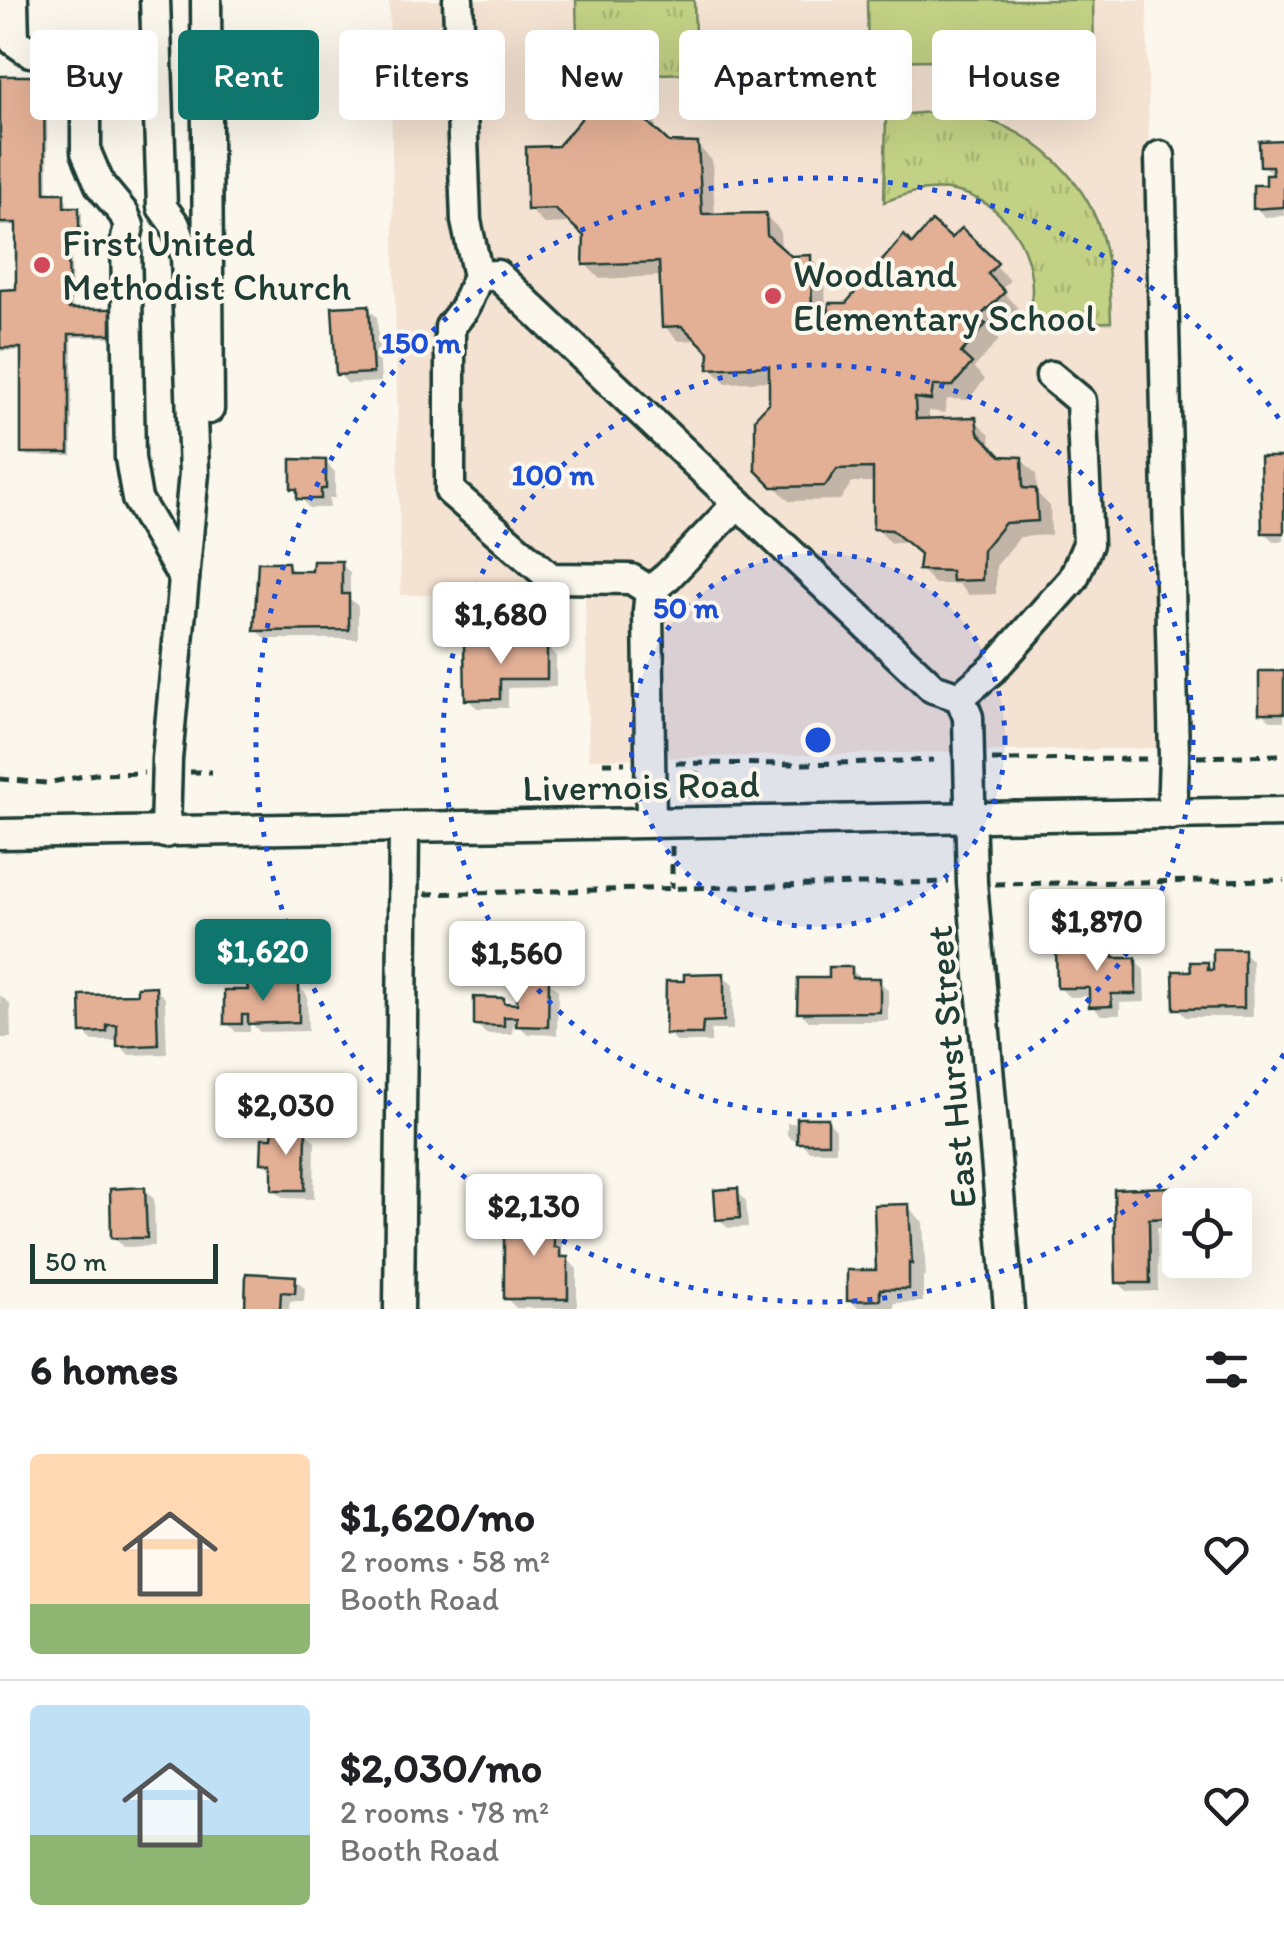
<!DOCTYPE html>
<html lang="en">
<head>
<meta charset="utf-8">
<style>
	:root { --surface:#fff; --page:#f6f6f6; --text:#202124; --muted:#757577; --line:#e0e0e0; --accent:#0f766e }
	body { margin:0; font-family:Itim,sans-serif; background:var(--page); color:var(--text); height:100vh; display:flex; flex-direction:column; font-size:38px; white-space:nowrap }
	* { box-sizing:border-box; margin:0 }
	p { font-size:32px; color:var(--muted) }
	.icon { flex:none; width:55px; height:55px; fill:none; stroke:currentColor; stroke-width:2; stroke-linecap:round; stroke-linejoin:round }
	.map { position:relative; height:1309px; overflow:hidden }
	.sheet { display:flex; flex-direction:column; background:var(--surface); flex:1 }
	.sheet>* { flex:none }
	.hud { position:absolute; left:30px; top:30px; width:1225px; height:90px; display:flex; gap:20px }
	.tools { position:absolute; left:1162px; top:1188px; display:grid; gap:20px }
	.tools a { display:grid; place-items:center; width:90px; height:90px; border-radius:10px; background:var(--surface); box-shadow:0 10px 40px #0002; font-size:50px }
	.scale { position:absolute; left:30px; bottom:25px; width:188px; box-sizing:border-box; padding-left:10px; border:5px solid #1f3d34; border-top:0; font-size:28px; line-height:35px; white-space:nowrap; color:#1f3d34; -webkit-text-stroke:8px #fbf7ec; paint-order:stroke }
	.price { position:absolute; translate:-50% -85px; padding:0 22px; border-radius:10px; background:#fff; color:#222; font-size:32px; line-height:65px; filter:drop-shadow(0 2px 5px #0008) }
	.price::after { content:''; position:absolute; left:50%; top:60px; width:30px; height:22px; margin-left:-15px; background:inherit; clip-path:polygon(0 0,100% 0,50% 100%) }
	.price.selected { background:var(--accent); color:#fff }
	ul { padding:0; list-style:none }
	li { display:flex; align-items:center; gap:30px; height:250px; padding:0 30px }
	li+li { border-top:2px solid var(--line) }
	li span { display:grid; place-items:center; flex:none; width:280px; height:200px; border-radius:10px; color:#555 }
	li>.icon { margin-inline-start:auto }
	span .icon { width:120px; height:120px; fill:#fffc; stroke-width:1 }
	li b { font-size:42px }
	h2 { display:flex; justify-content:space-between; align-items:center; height:120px; padding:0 30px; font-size:42px }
	.chip { padding:0 35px; border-radius:10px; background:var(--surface); box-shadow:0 10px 40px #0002; font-size:35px; line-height:90px }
	.chip.selected { background:var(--accent); color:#fff }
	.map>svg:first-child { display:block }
	.built { fill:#f4e2d2 }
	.park { fill:url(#park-tufts); stroke:#71875c; stroke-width:2.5 }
	.garden { fill:#c3d185; stroke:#71875c; stroke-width:2.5 }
	.shadow { fill:#0003 }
	.building { fill:#e3b096; stroke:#1f3d34; stroke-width:2.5 }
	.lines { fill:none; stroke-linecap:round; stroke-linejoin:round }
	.minor-casing { stroke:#1f3d34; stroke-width:35 }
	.path { stroke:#1f3d34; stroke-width:5; stroke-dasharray:10 8; stroke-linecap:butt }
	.minor { stroke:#fbf7ec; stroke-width:28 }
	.ring { fill:none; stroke:#1d4ed8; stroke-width:5; stroke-dasharray:5 10 }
	.poi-dot { fill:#d1495b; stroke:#fbf7ec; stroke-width:4 }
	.labels { text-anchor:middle; stroke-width:8; stroke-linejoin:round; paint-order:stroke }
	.poi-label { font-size:38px; fill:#1f3d34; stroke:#fbf7ec; text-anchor:start }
	.street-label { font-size:38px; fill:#1f3d34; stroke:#fbf7ec }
	.centre { fill:#1d4ed8; stroke:#fbf7ec; stroke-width:5 }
	.ring-label { font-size:30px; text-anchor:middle; font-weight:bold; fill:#1d4ed8; stroke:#fbf7ec; stroke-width:8; stroke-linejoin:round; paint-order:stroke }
</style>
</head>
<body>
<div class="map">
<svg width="1284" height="1309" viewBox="0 0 1284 1309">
	<defs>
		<pattern id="park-tufts" width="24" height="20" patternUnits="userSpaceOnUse" patternTransform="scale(2.5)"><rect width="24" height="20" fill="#c3d185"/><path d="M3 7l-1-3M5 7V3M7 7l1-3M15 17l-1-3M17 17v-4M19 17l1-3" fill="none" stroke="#a7b473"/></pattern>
	</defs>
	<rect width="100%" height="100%" fill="#fbf7ec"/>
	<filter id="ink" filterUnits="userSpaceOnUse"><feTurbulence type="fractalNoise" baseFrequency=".01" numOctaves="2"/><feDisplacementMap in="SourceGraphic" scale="20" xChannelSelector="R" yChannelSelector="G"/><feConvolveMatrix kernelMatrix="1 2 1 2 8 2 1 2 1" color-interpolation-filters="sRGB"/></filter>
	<g filter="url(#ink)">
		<path class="built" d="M389,0H1147L1156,748L589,759L585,593L401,595Z"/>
		<g class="park">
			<path d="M576,0H694L696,73L578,76Z"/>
			<path d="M931,112C947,114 963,115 978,118C1037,131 1091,185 1104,244C1110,269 1110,296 1111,322L1039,325L1020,335C1025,321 1032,305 1032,290C1032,234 987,184 928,190C913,191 898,197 884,202L886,116Z"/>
		</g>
		<path class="garden" d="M867,0H1093L1094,58L868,61Z"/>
		<g class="shadow">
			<path d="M0,79H43L47,83L48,196H63L67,200V209H78L82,213V243H71L72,311H110L114,315V337H72V456H28L24,452L23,351H0V292H19L18,226H0Z"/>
			<path d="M640,89L655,104L656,133L668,144L697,145L712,160L715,216L765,215L780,230L781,250L790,259L810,258L825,273L826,329L847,306L913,247L951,241L962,232L1010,280L1001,290L1018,308L992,333L999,340L974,368L985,379L968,400L947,399L945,413L929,411V421L975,420L990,435L991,450L1000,459H1021L1036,474L1037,493L1050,506L1051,535L1020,537L996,566V594L969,595L958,584H935L920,569L922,555L909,543H891L876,528V482H852L840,500L789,501L758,469L772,404V381L726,383L711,368V352L699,340L679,341L664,326L662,276L600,279L585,264L586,236L572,223L544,224L529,209L559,148Z"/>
			<path d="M1284,143V216L1265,217L1256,208L1275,177L1263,165Z"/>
			<path d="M368,308L377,317L381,382L348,384L339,374Z"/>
			<path d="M1284,459V541L1274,542L1264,532Z"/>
			<path d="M325,462L335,472V498H329L330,508H309L294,488Z"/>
			<path d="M341,563L350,573V599L358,606V639H266L257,630L287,564L296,574L315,573Z"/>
			<path d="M546,646L556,656V687L508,688V708H477L467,699Z"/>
			<path d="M1284,674V721H1271L1262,712Z"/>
			<path d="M1243,952L1252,961L1253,1017H1186L1177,1008L1207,964L1216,973Z"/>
			<path d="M1112,953L1120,960H1135L1144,970L1145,1002L1120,1003V1015H1101L1092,1006L1091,996L1069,997L1059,987Z"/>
			<path d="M851,969L861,979L879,981L888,990V1021H809L800,1012L832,981Z"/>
			<path d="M723,976L733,985V1030H711V1042H677L668,1033Z"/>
			<path d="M548,981L558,990L557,1035L528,1034L519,1026L513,1025L512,1034H486L476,1024L503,1001L509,1006H519Z"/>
			<path d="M298,986L307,995L308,1031L260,1032L250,1022V1032H236L227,1023Z"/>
			<path d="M155,989L165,998L167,1054L129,1055L120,1045L119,1041H93L83,1032Z"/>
			<path d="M0,995L10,1004L11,1038H0Z"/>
			<path d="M827,1120L836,1130V1151H809L799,1140L791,1139L787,1135V1123H794L799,1129Z"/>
			<path d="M305,1132L315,1141L314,1199L284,1198L274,1189V1172L264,1162Z"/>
			<path d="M144,1190L154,1199L155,1246L123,1247L114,1237Z"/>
			<path d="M1170,1190L1180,1199V1227H1157L1158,1291L1128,1292L1118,1282L1117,1191Z"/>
			<path d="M737,1191L746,1201L748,1227L728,1228L719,1219Z"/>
			<path d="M908,1207L923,1222L926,1277H923V1302L894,1303V1309H859L849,1299L879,1272Z"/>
			<path d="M553,1213L562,1223V1253L577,1269V1308H516L506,1298L516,1240Z"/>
			<path d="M295,1279L305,1288L304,1301H290L289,1309H247Z"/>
		</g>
		<g class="building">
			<path d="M0,76H44L45,193H64V207H79V239L68,240L69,309H111V334H69V453H21V348H0V290L16,289V223H0Z"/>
			<path d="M641,87L642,117L669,142L698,143L702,214L766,213L767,235L791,256L811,255L812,319H828L829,303H846L904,235L912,244L932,221L951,238L962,228L998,263L988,274L1005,292L977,319L986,324L961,353L972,363L953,386H933L931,400L915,398L916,419L976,417L978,433L1001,456L1022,457L1023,488L1036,489L1038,521L1005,523L983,550L982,580L952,581L951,571L918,570L920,554L892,530L873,529V468L837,469L825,486L772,487L755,470V418L769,403V366L708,369L709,352L682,326L662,327L659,262L583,265L584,236L555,209L527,210L526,147L558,146L581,119V88Z"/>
			<path d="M1284,140V207L1253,209V185H1266V175H1273L1272,166H1260L1259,141Z"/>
			<path d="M369,305L373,373L336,375L332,307Z"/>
			<path d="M1260,457H1284V533H1262Z"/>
			<path d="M291,459L326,460V489H321V499H297V489H291Z"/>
			<path d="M313,561H342V594H349V630L254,631L258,562H288L289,571H312Z"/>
			<path d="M464,644H547V679H500V699L465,700Z"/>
			<rect x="1259" y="671" width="25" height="42"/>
			<path d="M1213,949H1244V1008L1174,1009L1173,971H1191L1190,962H1208V970H1213Z"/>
			<path d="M1113,950L1114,958H1136V994H1111L1112,1006L1089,1007V988H1057L1056,951Z"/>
			<path d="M829,967H852V978H880V1012L797,1013L798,978H829Z"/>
			<path d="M724,973V1021L703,1022L702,1034H665L666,981H684V974Z"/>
			<path d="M517,978H549L548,1027L516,1026L517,1017H504V1026L474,1025V997L504,998V1003L517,1004Z"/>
			<path d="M299,983V1022L248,1024V1015H242V1024H224V990H248L247,984Z"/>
			<path d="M156,986L158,1045L117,1047V1025H107V1032L81,1033L80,995L137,994V987Z"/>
			<rect x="797" y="1118" width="31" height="25"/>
			<path d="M273,1129H306L305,1190H272V1163H261L262,1138H272Z"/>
			<path d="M145,1187L147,1238H111L110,1189Z"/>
			<path d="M1171,1187L1172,1218L1149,1219L1150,1283H1116L1114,1189Z"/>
			<path d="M738,1188L740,1218L716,1220L714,1190Z"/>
			<path d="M909,1204L912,1264L909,1263V1289H880V1300L847,1301V1270H876L874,1205Z"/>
			<path d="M514,1210H554V1247L560,1248V1257H568V1299H504V1237H514Z"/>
			<path d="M246,1273L296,1276L295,1293L281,1292L280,1309H245Z"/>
		</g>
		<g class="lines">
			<defs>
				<g id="minor">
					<path d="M13,0L14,41L30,52L86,59V152L100,185L124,214L129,226L126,239L130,458L137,499L184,579"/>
					<path d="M155,0L162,207L175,225L186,256L194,473L167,759L165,833"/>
					<path d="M206,0L209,409"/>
					<path d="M458,0L466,221L478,276L464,309L450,327V491L551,578L631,579L650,591L648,611L651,822"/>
					<path d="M1160,156L1174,757L1172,815"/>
					<path d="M478,276L497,275L933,688L960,697"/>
					<path d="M650,591L668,576L738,503"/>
					<path d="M0,834L1284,812"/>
					<path d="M399,1309L404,828"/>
					<path d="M1009,1309L972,883L968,717L960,697L993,669L1073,579L1088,544L1081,401L1051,376"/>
				</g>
			</defs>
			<use href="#minor" class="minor-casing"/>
			<g class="path">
				<path d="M1197,757L1284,755"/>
				<path d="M992,760L1151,759"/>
				<path d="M603,763H625"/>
				<path d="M676,763L806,764L933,760"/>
				<path d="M190,772H212"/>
				<path d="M0,779L46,783L95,774L144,773"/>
				<path d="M689,798L699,764"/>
				<path d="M672,846V888"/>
				<path d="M995,884L1284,880"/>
				<path d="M425,894L949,882"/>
			</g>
			<use href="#minor" class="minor"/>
		</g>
	</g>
	<circle cx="818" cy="740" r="187" fill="#1d4ed8" fill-opacity=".12"/>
	<g class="ring">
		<circle cx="818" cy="740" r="187"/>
		<circle cx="818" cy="740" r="375"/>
		<path d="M1284 1054A562 562 0 1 1 1284 426"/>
	</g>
	<g class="poi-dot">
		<circle cx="42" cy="265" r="10"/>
		<circle cx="773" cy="296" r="10"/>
	</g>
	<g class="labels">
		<g class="poi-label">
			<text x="62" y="256">First United<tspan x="62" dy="44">Methodist Church</tspan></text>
			<text x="793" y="287">Woodland<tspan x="793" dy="44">Elementary School</tspan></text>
		</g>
		<g class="street-label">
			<text transform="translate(641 786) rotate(-1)" y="13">Livernois Road</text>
			<text transform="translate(951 1067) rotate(-95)" y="13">East Hurst Street</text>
		</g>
	</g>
	<circle cx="818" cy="740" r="15" class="centre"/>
	<g class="ring-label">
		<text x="421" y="353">150 m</text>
		<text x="553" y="485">100 m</text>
		<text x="686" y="618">50 m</text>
	</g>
</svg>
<div class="tools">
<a><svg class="icon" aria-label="locate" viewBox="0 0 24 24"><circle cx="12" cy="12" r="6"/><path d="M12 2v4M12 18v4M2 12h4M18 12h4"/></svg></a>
</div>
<div class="scale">50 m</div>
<b class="price" style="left:501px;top:667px">$1,680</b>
<b class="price" style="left:1097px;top:974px">$1,870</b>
<b class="price selected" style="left:263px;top:1004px">$1,620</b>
<b class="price" style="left:517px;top:1006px">$1,560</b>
<b class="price" style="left:286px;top:1158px">$2,030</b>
<b class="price" style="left:534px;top:1259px">$2,130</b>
<div class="hud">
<a class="chip">Buy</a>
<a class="chip selected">Rent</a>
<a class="chip">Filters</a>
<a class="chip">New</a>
<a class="chip">Apartment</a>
<a class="chip">House</a>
</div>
</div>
<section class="sheet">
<h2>6 homes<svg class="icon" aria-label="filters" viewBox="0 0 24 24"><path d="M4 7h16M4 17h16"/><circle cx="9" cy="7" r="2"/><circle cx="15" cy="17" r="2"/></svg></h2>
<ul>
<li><span style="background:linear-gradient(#ffd9b3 75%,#8fb573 0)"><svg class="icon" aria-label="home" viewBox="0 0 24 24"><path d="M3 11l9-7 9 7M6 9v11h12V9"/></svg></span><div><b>$1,620/mo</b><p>2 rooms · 58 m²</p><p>Booth Road</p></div><svg class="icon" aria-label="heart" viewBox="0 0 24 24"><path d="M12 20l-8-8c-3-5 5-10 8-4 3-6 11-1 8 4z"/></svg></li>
<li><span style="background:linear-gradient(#bfe0f5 65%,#8fb573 0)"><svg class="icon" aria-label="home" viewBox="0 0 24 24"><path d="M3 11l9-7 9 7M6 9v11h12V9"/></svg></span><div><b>$2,030/mo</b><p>2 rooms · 78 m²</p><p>Booth Road</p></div><svg class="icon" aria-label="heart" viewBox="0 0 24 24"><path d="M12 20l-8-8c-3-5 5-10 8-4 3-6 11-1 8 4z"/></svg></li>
</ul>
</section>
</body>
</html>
